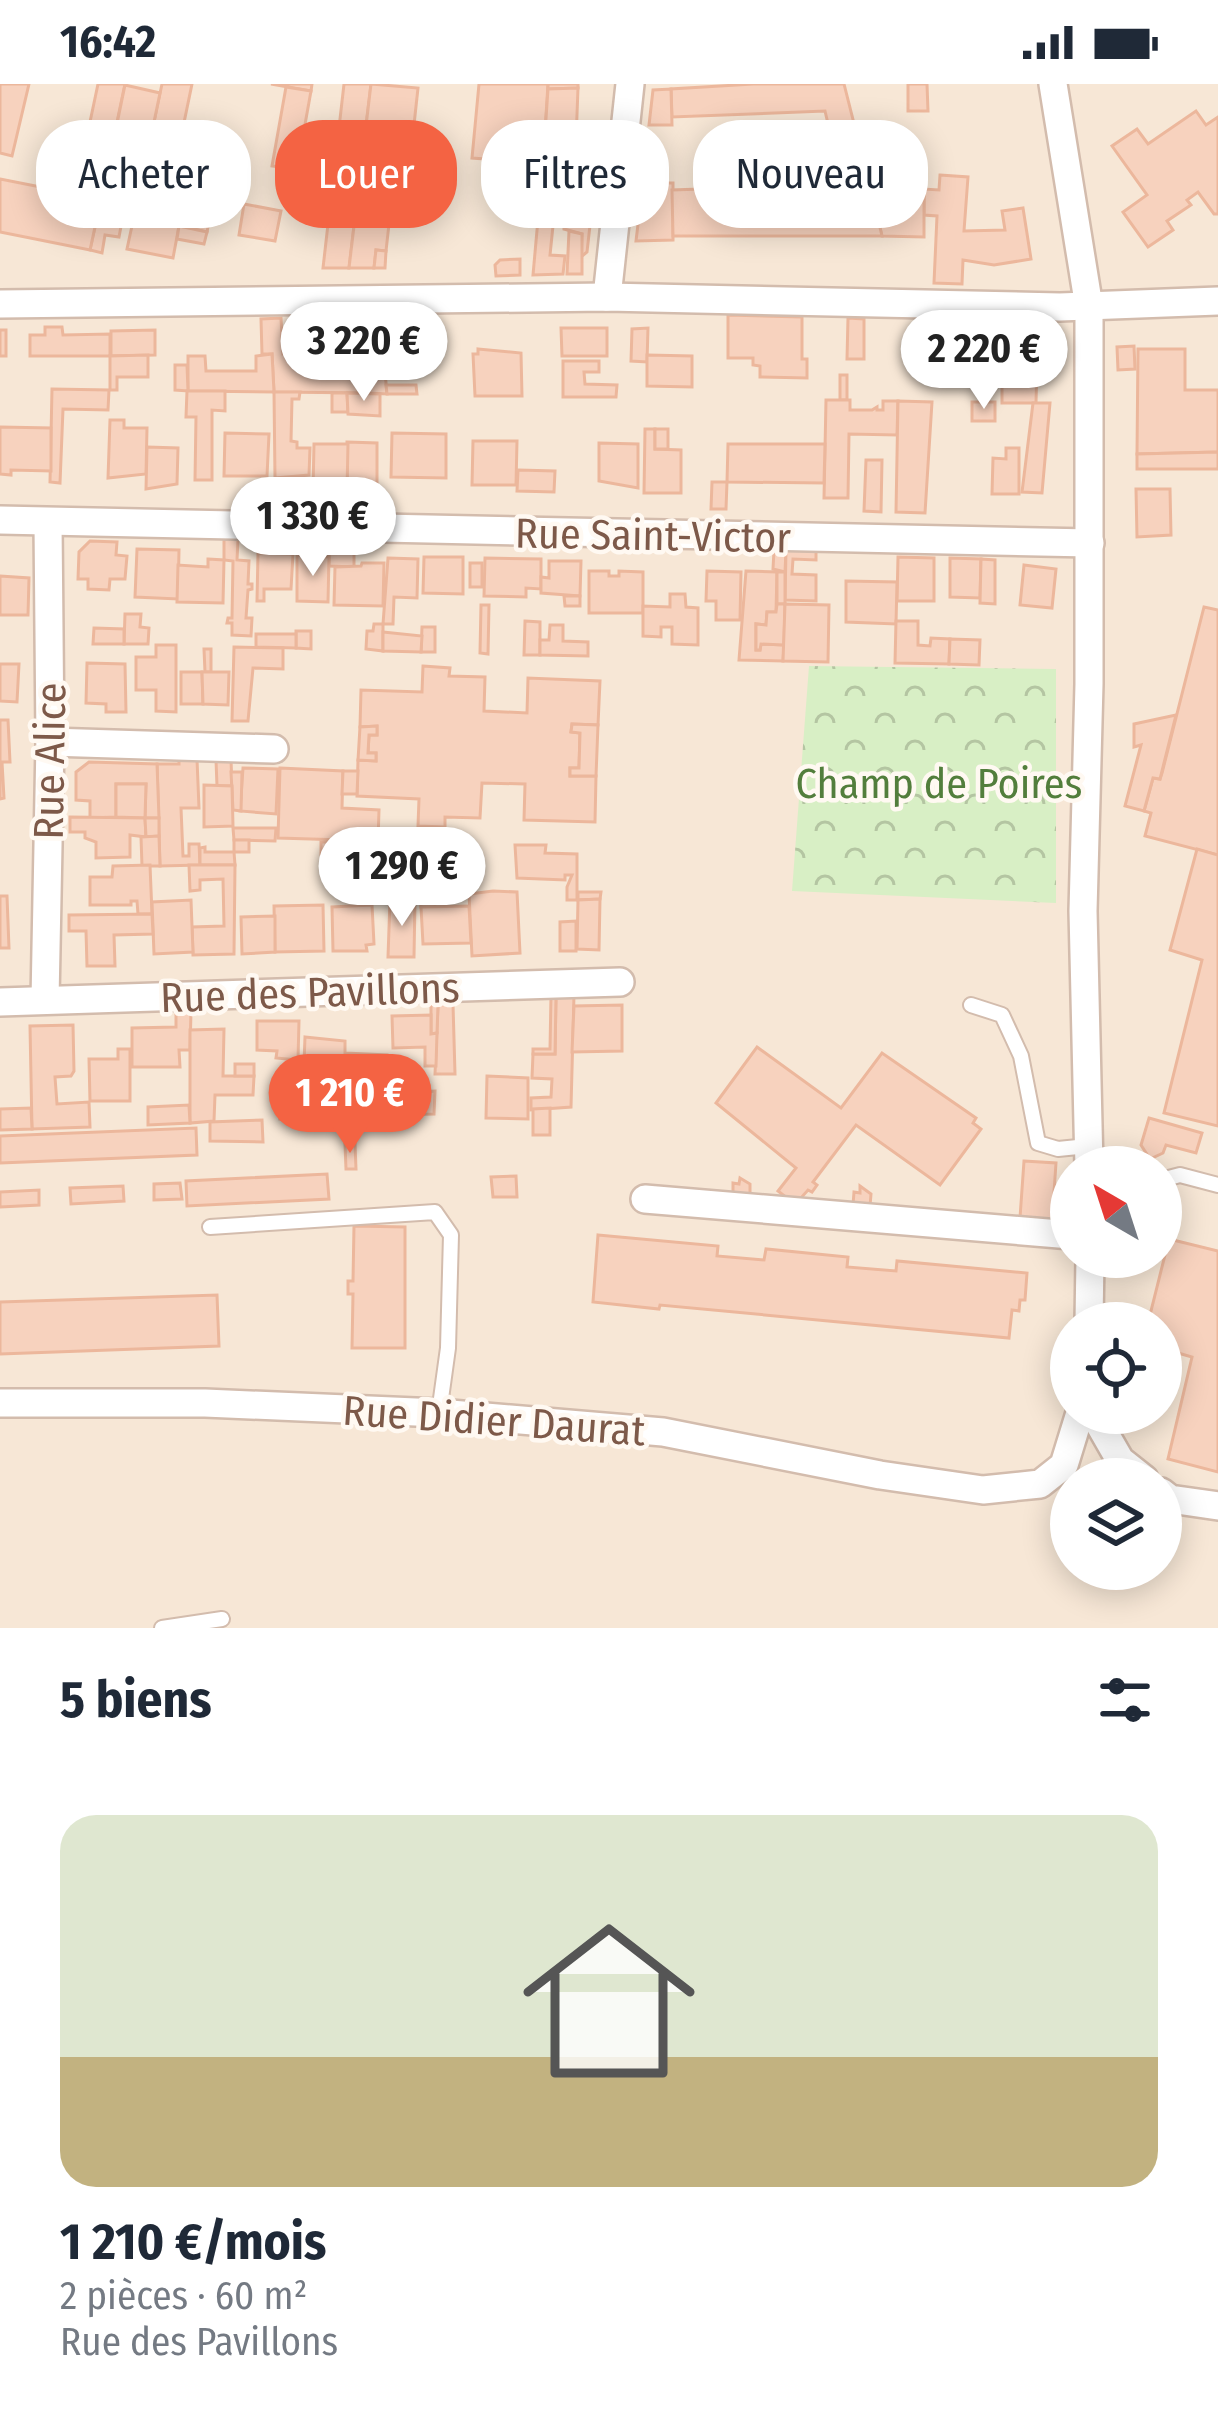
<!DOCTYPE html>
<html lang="fr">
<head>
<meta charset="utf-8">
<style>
	:root { --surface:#fff; --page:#f6f6f7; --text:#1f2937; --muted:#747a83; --accent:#f46343 }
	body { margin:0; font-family:"Fira Sans Condensed",sans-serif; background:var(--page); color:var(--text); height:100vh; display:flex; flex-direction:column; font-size:45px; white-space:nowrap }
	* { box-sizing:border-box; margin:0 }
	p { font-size:39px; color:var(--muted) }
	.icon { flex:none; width:66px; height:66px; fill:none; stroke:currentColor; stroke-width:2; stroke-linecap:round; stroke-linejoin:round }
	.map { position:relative; height:1544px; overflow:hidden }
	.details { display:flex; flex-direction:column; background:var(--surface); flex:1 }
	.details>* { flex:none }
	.banner { position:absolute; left:36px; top:36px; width:1146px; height:108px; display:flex; gap:24px }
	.needle { width:78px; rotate:321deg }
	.buttons { position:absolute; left:1050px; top:1062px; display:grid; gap:24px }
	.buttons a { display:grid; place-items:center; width:132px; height:132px; border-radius:50%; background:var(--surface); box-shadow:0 6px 30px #0003; font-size:60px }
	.price { position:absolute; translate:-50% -102px; padding:0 27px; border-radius:42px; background:#fff; color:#222; font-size:39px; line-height:78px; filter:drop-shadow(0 3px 6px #0008) }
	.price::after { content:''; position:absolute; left:50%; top:72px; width:36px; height:27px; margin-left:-18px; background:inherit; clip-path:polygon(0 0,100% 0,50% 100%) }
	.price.current { background:var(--accent); color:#fff }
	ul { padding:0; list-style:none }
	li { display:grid; align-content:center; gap:24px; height:636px; padding:0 60px }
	li span { display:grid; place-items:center; height:372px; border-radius:36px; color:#555 }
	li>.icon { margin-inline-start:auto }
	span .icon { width:216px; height:216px; fill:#fffc; stroke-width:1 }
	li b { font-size:51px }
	h2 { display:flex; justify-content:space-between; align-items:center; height:144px; padding:0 60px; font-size:51px }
	.chip { padding:0 42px; border-radius:48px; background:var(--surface); box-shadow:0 6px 30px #0003; font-size:42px; line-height:108px }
	.chip.current { background:var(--accent); color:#fff }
	.status { display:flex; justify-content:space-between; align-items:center; height:84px; padding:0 60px; background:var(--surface); direction:ltr }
	.status svg { height:33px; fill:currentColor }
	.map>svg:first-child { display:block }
	.residential { fill:#f7e7d6; fill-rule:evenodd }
	.park { fill:url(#park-crowns) }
	.building { fill:#f7d2be; stroke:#ecb79c; stroke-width:3 }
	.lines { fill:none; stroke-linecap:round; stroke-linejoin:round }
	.service-casing { stroke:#d3bcad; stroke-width:18 }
	.minor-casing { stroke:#d3bcad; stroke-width:32 }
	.service { stroke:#fff; stroke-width:14 }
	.minor { stroke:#fff; stroke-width:27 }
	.labels { text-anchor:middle; stroke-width:9; stroke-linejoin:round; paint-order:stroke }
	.street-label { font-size:42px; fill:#7d5949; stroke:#fff9f2 }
	.park-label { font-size:42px; fill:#527e3c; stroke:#fff9f2 }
</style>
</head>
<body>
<div class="status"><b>16:42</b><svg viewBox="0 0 49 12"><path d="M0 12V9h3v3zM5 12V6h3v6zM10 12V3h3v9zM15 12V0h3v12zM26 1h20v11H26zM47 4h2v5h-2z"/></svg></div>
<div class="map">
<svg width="1218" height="1544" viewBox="0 0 1218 1544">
	<defs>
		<pattern id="park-crowns" width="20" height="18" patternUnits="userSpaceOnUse" patternTransform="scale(3)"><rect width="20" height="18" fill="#d8efc5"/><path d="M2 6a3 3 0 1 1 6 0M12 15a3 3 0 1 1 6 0" fill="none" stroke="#b4c5a2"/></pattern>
	</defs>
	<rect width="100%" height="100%" fill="#fef5e9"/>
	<path class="residential" d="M0,0H1218V1544H0ZM1071,1083H1161V1173H1071ZM1071,1239H1161V1329H1071ZM1071,1395H1161V1485H1071Z"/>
	<path class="park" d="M809,582L1056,585V819L792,807Z"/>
	<g class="building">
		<path d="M0,0H29L12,72L0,69Z"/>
		<path d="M98,0H125L112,62L86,57Z"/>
		<path d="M162,0H192L170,106L148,101L147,105L140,104Z"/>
		<path d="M271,0H312L311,7Z"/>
		<path d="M344,0H371L349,184H323Z"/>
		<path d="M371,0L418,4L406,114L386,113V118L405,119L403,141L389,140L386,167L376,166L374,184H349Z"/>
		<path d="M479,0H548L543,79L472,74Z"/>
		<path d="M548,0H578V4L548,5Z"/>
		<path d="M753,0H844L867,91H840L825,27L672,33L671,5Z"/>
		<path d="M908,0H927L928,27H908Z"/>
		<path d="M125,1L160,9L143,91L108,83Z"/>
		<path d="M286,3L311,7L297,85L272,82Z"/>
		<path d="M578,4L576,57L556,56L555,63L544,64L548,5Z"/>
		<path d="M671,5L672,41H649L653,6Z"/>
		<path d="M1196,27L1206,41L1218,33V130H1214L1198,108L1187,116L1191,121L1167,137L1173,146L1148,163L1123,128L1147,111L1112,62L1137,45L1148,60Z"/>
		<path d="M599,59L597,71L569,72L568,88H573V94L568,93V106H594L587,168L581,173L582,150L564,145V124H539L544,64Z"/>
		<path d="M569,72H576L575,106H568V93L573,94V88H568Z"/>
		<path d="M108,83L119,86L115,103L128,105L119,153L105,151L102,169L90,166Z"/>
		<path d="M940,91L968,93L964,147L1005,146L1002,127L1023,124L1031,175L994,181L963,176L962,200L934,199L937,132L924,131V105L939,106Z"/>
		<path d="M0,95L101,115L90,166L0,148Z"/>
		<path d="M194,99L216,103L207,148L179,142L173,174L127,165L138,114L178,122L180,109Z"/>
		<path d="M643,99H673V156L636,157Z"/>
		<path d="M869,99H924V153L882,152Z"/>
		<path d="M148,101L170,106L167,120L138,114L140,104L147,105Z"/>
		<path d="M699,101H706L707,106H871L882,152H673L672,106L700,105Z"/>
		<path d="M244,120L281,127L275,157L239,151Z"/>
		<path d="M539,124H564V137L554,132L550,171L565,172L563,190L533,191Z"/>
		<path d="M179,142L207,148L204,160L177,155Z"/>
		<path d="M569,147L582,150V190H567Z"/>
		<path d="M376,166L386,167L385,184H374Z"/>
		<path d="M520,175V191L496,192L495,181L500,176Z"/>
		<path d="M728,231L802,233V275H807V294L760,293V282L753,281V274H728Z"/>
		<path d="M360,233H380L387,310L367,309Z"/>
		<path d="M281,234L283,270L318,269L319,286H341L338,265L363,263L367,309L274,308L272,270H262L261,235Z"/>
		<path d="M848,234L864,235V275H847Z"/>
		<path d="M45,243H62L63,251L110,250V272H30V251H45Z"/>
		<path d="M561,244H607V272H562Z"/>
		<path d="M648,244L647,278L631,277L632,245Z"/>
		<rect x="0" y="246" width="6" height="26"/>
		<path d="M155,246V271L111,272V247Z"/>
		<path d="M1002,253L1045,254L1044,278L979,277V265L1002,264Z"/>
		<rect x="967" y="256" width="12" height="21"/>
		<path d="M1134,262L1135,285L1118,286L1117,263Z"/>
		<path d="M478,265L521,269L522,312H475L473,270H478Z"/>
		<path d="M1138,265H1185V306H1218V368L1137,370Z"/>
		<path d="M272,270L274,308L188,307V272H205L206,287H256V272Z"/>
		<path d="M148,271V293H117V306H110V272Z"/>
		<path d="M647,271L692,272V303L647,302Z"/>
		<path d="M971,276L1037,278L1036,319H1002V284L971,287Z"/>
		<path d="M563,277H599V288H584L585,300L617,301L616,313H563Z"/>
		<path d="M175,281H187L188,307L175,306Z"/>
		<rect x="840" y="291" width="7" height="25"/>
		<path d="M386,301H416L417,310H387Z"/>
		<path d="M52,305L109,306L108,326L63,325L60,399L50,398Z"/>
		<path d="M187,307H225V327L212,326V396H195L196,333H186Z"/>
		<path d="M274,308H300L299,315H292L291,357L297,358V364H310L309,391L275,394Z"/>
		<path d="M332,309H347L348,328H332Z"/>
		<path d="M347,309L380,310V332L348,330Z"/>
		<path d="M826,316H850V326H872L877,323V326H883V317H898L897,351L849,350L848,414H824Z"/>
		<path d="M898,317L932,318L925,429L896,428Z"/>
		<rect x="972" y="318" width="23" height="19"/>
		<path d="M1033,319H1050L1042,409L1022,408Z"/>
		<path d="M110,336H124V344H147L146,390L108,394Z"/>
		<path d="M0,343L51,344V387L11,386V391L0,390Z"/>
		<path d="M645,345H655V365L681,366V409H644Z"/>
		<rect x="655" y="345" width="13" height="20"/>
		<path d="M225,349L269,350L267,392H224Z"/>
		<path d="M392,349L446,350V394L391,393Z"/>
		<path d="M473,357H517L516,401H472Z"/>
		<path d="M347,358L377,359V407L347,406Z"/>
		<path d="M599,359L638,360V404L599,397Z"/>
		<path d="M314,360H348L347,406L313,405Z"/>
		<path d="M728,360H825L824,399L727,398Z"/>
		<path d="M147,363L178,364L177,400L146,405Z"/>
		<path d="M1006,364H1019V410H992L993,374L1006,375Z"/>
		<path d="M1218,368V385H1137V370Z"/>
		<path d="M866,376H882L881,428L864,427Z"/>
		<path d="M518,386L555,387L554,408L517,407Z"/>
		<path d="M299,395H313V417L298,416Z"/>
		<path d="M712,398H727L726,425H711Z"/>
		<path d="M1136,405H1170L1171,451L1137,453Z"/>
		<path d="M224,455H238L237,476L249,477L248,500H252V505L248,506L246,534H252L251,552L232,551V539H227L228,534H232L233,477L224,476Z"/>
		<path d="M90,457L117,458L116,471L127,472L125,495H110L109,506L88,505V495H78L79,468Z"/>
		<path d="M329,457L354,458V483L329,482Z"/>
		<path d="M137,465L179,466L178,515L135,513Z"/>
		<path d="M774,466H786L785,488L773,485Z"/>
		<path d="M786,466L816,467V476L793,475L792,490L816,491V517L785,516Z"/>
		<path d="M258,469L293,470L291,505H264V517H257Z"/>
		<path d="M297,471L329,473L328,518L297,517Z"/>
		<path d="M424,473H463V510L423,509Z"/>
		<path d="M898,473L934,474V517H897Z"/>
		<path d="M388,474L418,475L417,514L394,513L393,540H383Z"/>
		<path d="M485,474L541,475V505L526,504V513L484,512Z"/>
		<path d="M950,474L981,475L980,514L950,513Z"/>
		<path d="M208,475L224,476L223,519L177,518L178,481L208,483Z"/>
		<path d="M981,475L995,476V520L980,519Z"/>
		<path d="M549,477H581L580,512L541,509V493L549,494Z"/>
		<path d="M362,479H384L383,522L334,521L335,483L361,482Z"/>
		<rect x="470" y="479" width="12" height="24"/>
		<path d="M1024,481L1056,485L1052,524L1020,521Z"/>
		<path d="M589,487H609V492H619V487L643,488V529H589Z"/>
		<path d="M707,487L741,488L740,536H716V517H706Z"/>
		<path d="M746,487L777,488L776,528H767L766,541L756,540V566H760L761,560L784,561L783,577L739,576Z"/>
		<rect x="777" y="488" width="8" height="32"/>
		<path d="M0,492L29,494L28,531H0Z"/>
		<path d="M846,497L897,498L896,540L846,538Z"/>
		<path d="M670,510H685L686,523L698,524V561L672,560V543H661V553L643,552V522L670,523Z"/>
		<path d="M564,512H580V522H565Z"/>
		<path d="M777,520H785L784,561L761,560L760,566H756V540L766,541L767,528H776Z"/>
		<path d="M785,520L829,521L828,578L783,577Z"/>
		<path d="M481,521H489L488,570L480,569Z"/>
		<path d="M1204,523L1218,526V771L1145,752L1151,729L1144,727L1153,694L1160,695L1162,689Z"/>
		<path d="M125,530H141L140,543L149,544L148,560H124Z"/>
		<path d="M525,537L540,538V571H524Z"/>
		<path d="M896,537H918V561L930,562L931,554L950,555L949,580L895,579Z"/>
		<path d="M374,540H383V567L366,565L367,547H373Z"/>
		<path d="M550,541H563V557L588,558V572L540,571V556H549Z"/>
		<path d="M422,543H435V568H421Z"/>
		<path d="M94,544L124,545V560H93Z"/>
		<path d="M296,547H311V565L296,564Z"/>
		<path d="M383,548L422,552L421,568L383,567Z"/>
		<path d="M256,550H296V564L256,563Z"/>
		<path d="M950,555L980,556L979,581L949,580Z"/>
		<path d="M156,561H176V628L156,627V606H136V573H156Z"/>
		<path d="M234,563L283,564V585L253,584L248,637H232Z"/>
		<path d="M204,565H211V588H205Z"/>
		<path d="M87,579L125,580L126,628H106V620L86,619Z"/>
		<path d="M0,580H19L17,618L0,617Z"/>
		<path d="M423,582L450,584L449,592L485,593L484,627L527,629L528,594L600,597L598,641L572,640L571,648L580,649L579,684H570V692H596L595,738L524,736L525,700L482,699L480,734L445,733V743L418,742L419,715L357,712L358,676L376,677V669H368L369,651H377V642L360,643L361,606L422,608Z"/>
		<path d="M181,588H202L203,620H181Z"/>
		<path d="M202,588H229L228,621L203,620Z"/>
		<path d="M1176,631L1160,695L1153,694L1144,727L1125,722L1141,661L1134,663V640Z"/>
		<path d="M0,636H8L10,678H2L4,714L0,715Z"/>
		<path d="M572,640L598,641L596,692H570V684H579L580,649L571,648Z"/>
		<path d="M377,642V651H369L368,669H376V677L358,676L360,643Z"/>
		<path d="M179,675H197L199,724H181L183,772H189V760H199L200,781L160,782L157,680H179Z"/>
		<path d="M216,676H231L232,702H217Z"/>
		<path d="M89,678L157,680L159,734H145L146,700H116V733L90,734V717L76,716V688Z"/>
		<path d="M243,684L278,685L276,730L240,727Z"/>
		<path d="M280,684L343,687L342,724L379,726L378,757L278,754Z"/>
		<path d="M343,687H358L357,710H342Z"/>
		<path d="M231,688H242L241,727L233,726Z"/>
		<path d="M116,700H146L145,734L116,733Z"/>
		<path d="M204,701L232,702L233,742L204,743Z"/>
		<path d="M70,733L145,734L146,753L130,751V773L96,774V758L85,754V748H70Z"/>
		<path d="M145,734H159V752L146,753Z"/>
		<path d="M233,744H276L275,757L234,756Z"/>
		<path d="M159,752L160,782H142L141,753Z"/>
		<rect x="234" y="756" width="15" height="12"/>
		<path d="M321,758H370V771L321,770Z"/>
		<path d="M402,759H418L420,808H403Z"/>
		<path d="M418,759H434L435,823H421Z"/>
		<path d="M515,761H546L545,769L577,770V816H567V803L572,791H565V796L517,794Z"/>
		<path d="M205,763V768H234L235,781H200V764Z"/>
		<path d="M1197,765L1218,771V1042L1164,1029L1202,876L1170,866Z"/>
		<path d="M150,781L152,830H138L137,817H131V821H90V793H112L113,782Z"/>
		<path d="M189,781H235L234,870L193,871L192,843L224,842L223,795L200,796V806L190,807Z"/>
		<path d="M493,807L517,808L520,869L472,872L469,810Z"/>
		<path d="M578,808H601L600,815L578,816Z"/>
		<path d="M0,812H7L9,864H0Z"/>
		<path d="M600,815L599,866L577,865L578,816Z"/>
		<path d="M191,816L193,868L154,870L152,818Z"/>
		<path d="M390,816L415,817L414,873H388Z"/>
		<path d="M323,821L324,867L275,868L274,822Z"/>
		<path d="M372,821L374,860L366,861L367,867H333L332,823Z"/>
		<path d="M469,822L471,859L423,860L421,823Z"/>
		<path d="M152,830L153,850L114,851L115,882H87L86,847H69V831Z"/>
		<path d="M275,832V868L242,870L241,833Z"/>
		<path d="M576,837V867H560V838Z"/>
		<path d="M574,911L571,1023L531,1026V1014L551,1013L552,995L532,994L533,970H555L556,912Z"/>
		<path d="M551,912H556L555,970H533V965H550Z"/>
		<path d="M453,920L455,990H435L438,921Z"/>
		<path d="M431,921H438L437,949L431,950Z"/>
		<path d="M622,921V967L572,968L574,922Z"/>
		<path d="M176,927H191L190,966H179L180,983H132V944L176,943Z"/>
		<path d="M431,931V950L437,949L436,982H425V963L393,964L392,932Z"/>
		<path d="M257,937H299L298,976L276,974L277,967L257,966Z"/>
		<path d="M73,941L74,987L71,992L55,993L57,1020L89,1018L90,1043L32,1045L30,942Z"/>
		<path d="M224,945L223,992H254L253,1011H215L214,1037L190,1039V946Z"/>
		<path d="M305,953L345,957V969L387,971L384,1021L343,1020L344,1007L303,1006Z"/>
		<path d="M757,963L841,1024L882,969L976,1034L973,1039L981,1045L940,1101L856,1041L813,1098L817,1101L812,1108L808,1106L800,1115L787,1114L778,1107L796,1084L716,1019Z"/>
		<path d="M118,965H130V1017H90L89,975H118Z"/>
		<rect x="235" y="980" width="19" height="12"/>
		<path d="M487,992L528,994V1035L486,1034Z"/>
		<path d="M435,1007L434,1030L386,1031V1009Z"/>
		<path d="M281,1020H302L301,1034L280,1035Z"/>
		<path d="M189,1021L190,1039L148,1041V1023Z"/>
		<path d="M31,1024L32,1045L0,1046V1025Z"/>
		<path d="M550,1024V1051H533V1025Z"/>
		<path d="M1149,1034L1202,1049L1196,1069L1166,1061L1163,1069L1150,1075L1141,1061Z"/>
		<path d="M262,1036L263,1058L210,1057V1038Z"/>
		<path d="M196,1044L197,1071L0,1079V1052Z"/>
		<path d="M345,1060H355L356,1085H346Z"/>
		<path d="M1024,1077L1056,1079L1052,1137L1020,1134Z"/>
		<path d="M327,1090L329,1115L187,1122L186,1097Z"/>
		<path d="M516,1092L517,1113H493L491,1093Z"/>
		<path d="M740,1094L750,1100V1113L733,1112V1099L739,1100Z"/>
		<path d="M180,1099L182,1115L154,1116V1100Z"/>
		<path d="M123,1102L124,1117L71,1120L70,1104Z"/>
		<path d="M860,1102L871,1110L870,1122L853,1121L854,1108L860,1109Z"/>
		<path d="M39,1106V1121L0,1123V1108Z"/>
		<path d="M354,1142L405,1143V1264H352L353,1210H348V1197H353Z"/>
		<path d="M598,1151L718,1162L717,1172L764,1176L766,1165L848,1173L847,1183L896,1187L897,1177L1027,1189L1025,1216H1020L1019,1227L1012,1226L1009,1254L660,1221L659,1225L593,1218Z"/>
		<path d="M1169,1155L1218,1167V1388L1168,1375L1192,1273L1161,1264V1239H1148Z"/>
		<path d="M217,1211L219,1262L0,1270V1218Z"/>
	</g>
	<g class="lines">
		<defs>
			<g id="service">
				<path d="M971,921L1002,931L1021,972L1038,1059L1058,1065L1088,1062"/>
				<path d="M1161,1096L1180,1091L1218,1101"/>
				<path d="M210,1143L435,1128L451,1151L448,1264L439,1329"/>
				<path d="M162,1544L222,1535"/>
			</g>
			<g id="minor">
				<path d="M1053,0L1089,223V600L1083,827L1089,1083"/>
				<path d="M607,213L630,0"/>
				<path d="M0,220L607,213L1060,223L1218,217"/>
				<path d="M0,436L1090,459"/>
				<path d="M50,658L274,665"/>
				<path d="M45,916L50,658L48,439"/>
				<path d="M0,918L620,898"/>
				<path d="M645,1115L1071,1151"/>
				<path d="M1089,1239L1090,1173"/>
				<path d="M0,1319H205L439,1329L663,1348L880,1391L983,1406L1040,1400L1064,1381L1080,1329"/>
				<path d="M1093,1329L1120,1376L1144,1395"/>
				<path d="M1161,1408L1170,1415L1218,1422"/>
			</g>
		</defs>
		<use href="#service" class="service-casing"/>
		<use href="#minor" class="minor-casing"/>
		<use href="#service" class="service"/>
		<use href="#minor" class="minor"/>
	</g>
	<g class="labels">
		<g class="street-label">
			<text transform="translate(653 451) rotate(1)" y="15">Rue Saint-Victor</text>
			<text transform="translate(49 677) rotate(-89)" y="15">Rue Alice</text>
			<text transform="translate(310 908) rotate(-2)" y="15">Rue des Pavillons</text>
			<text transform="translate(494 1336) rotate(4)" y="15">Rue Didier Daurat</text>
		</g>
		<g class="park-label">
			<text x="939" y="714">Champ de Poires</text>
		</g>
	</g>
</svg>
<div class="buttons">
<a><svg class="needle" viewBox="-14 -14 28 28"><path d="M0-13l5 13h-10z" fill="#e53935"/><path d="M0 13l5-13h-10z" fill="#747a83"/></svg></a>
<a><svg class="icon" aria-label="locate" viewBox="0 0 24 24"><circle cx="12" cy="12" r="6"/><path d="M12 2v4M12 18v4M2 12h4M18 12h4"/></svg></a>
<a><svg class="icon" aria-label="layers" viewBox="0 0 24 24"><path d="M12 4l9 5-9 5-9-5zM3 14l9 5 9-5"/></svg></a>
</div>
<b class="price" style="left:364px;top:320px">3 220 €</b>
<b class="price" style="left:984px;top:328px">2 220 €</b>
<b class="price" style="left:313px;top:495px">1 330 €</b>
<b class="price" style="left:402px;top:845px">1 290 €</b>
<b class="price current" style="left:350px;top:1072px">1 210 €</b>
<div class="banner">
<a class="chip">Acheter</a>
<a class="chip current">Louer</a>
<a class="chip">Filtres</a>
<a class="chip">Nouveau</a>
</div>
</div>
<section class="details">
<h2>5 biens<svg class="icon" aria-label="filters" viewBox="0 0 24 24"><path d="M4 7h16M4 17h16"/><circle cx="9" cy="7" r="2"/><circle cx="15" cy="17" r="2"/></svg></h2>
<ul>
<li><span style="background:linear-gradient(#dfe7d0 65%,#c2b280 0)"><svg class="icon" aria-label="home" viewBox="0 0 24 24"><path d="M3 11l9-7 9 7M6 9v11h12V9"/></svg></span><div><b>1 210 €/mois</b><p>2 pièces · 60 m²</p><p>Rue des Pavillons</p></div></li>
</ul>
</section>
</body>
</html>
